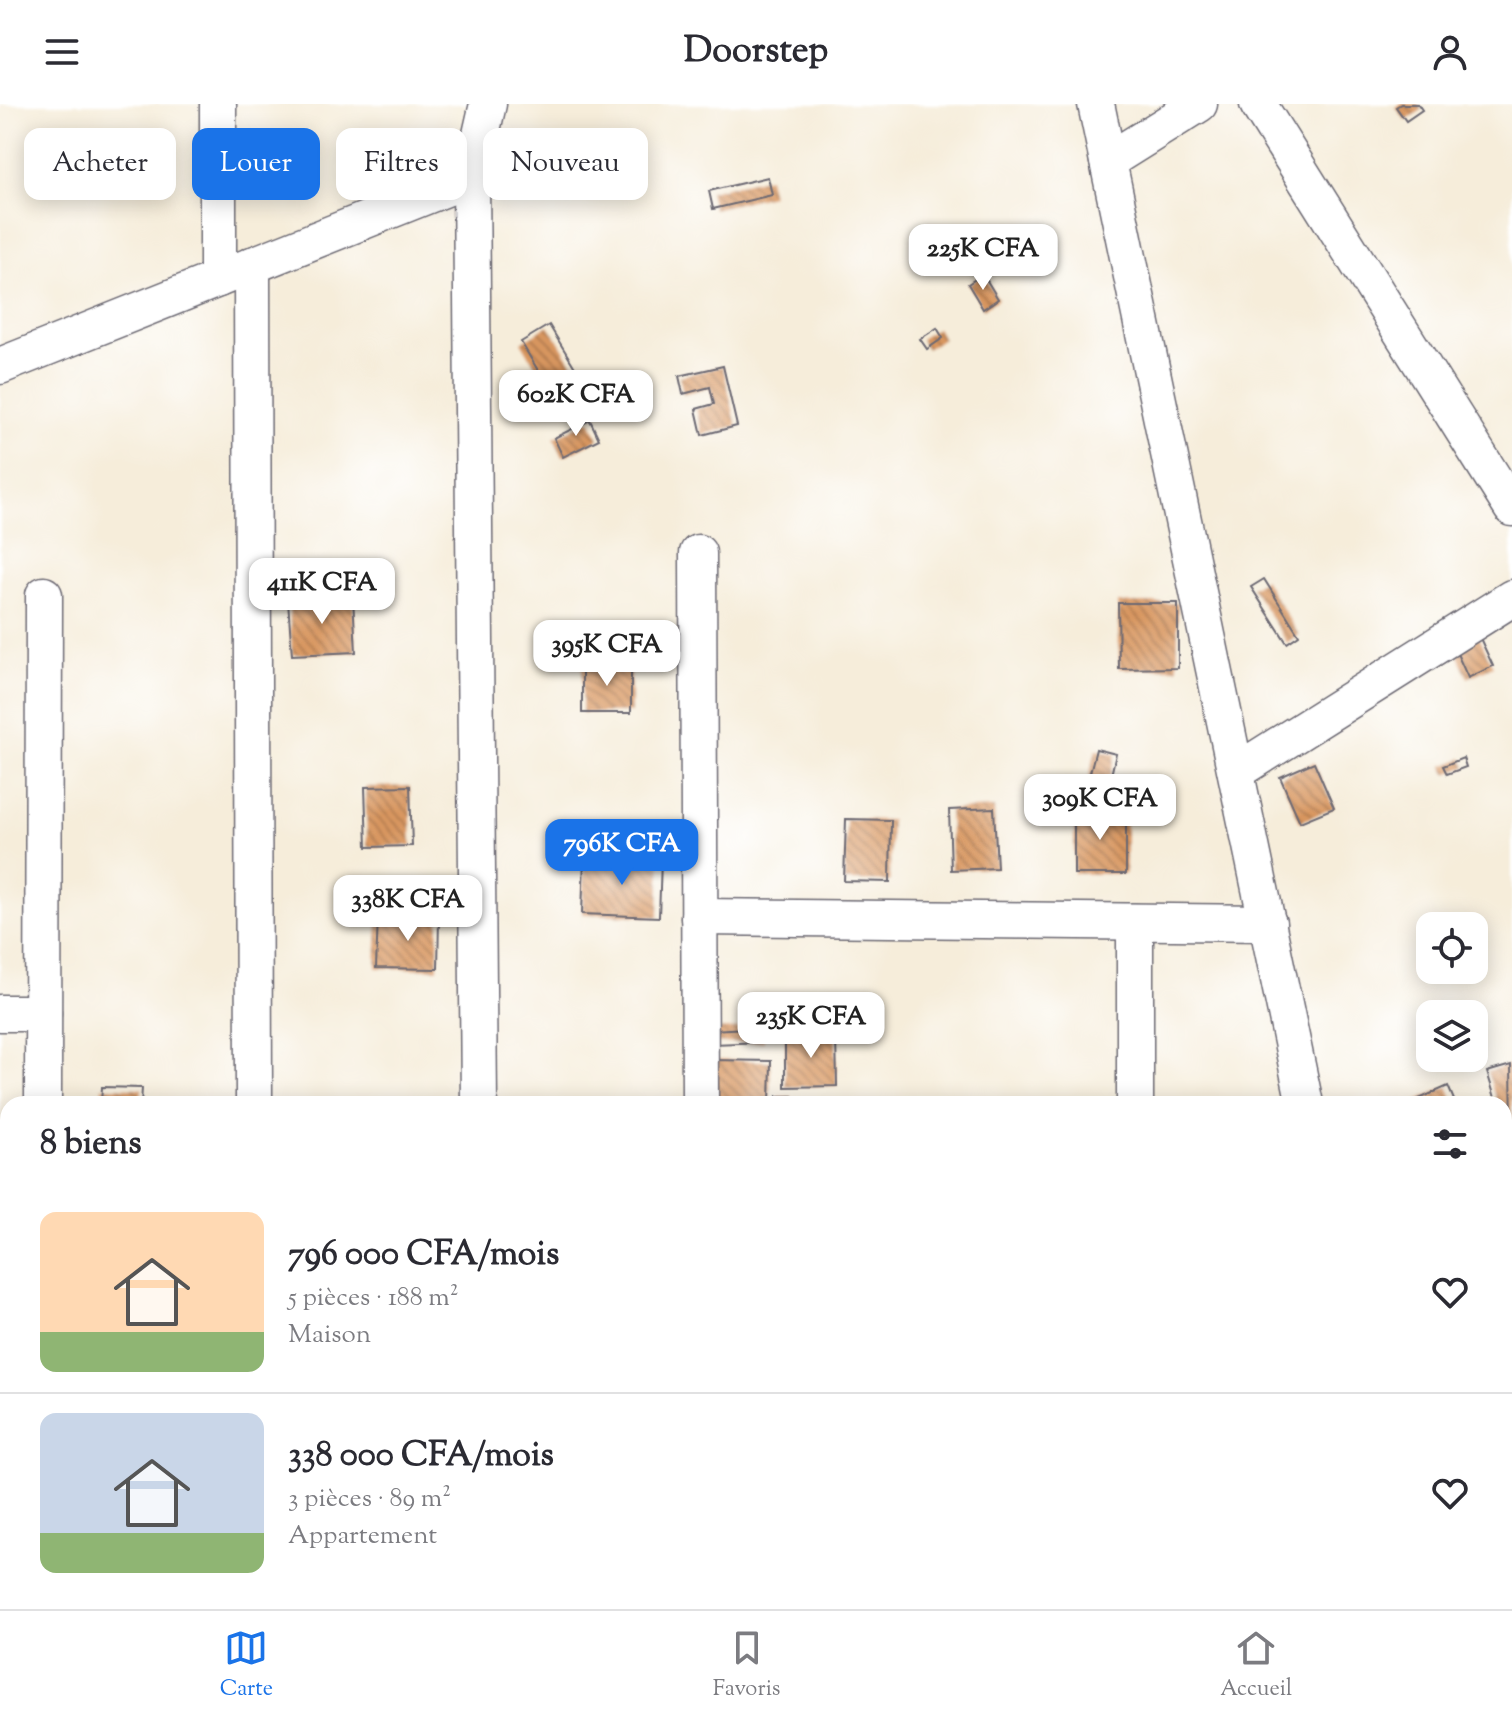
<!DOCTYPE html>
<html lang="fr">
<head>
<meta charset="utf-8">
<style>
	:root { --surface:#fff; --page:#f7f7f7; --text:#2b2b33; --muted:#7c7c81; --line:#e1e1e2; --accent:#1a73e8 }
	body { margin:0; font-family:"Sorts Mill Goudy",serif; background:var(--page); color:var(--text); height:100vh; display:flex; flex-direction:column; font-size:30px; white-space:nowrap }
	* { box-sizing:border-box; margin:0 }
	p { font-size:26px; color:var(--muted) }
	.icon { flex:none; width:44px; height:44px; fill:none; stroke:currentColor; stroke-width:2; stroke-linecap:round; stroke-linejoin:round }
	.map { position:relative; flex:1; overflow:hidden }
	.drawer { position:absolute; left:0px; top:992px; width:1512px; height:514px; display:flex; flex-direction:column; background:var(--surface); border-radius:24px 24px 0 0; box-shadow:0 4px 20px #0003 }
	.drawer>* { flex:none }
	.top-card { position:absolute; left:24px; top:24px; width:800px; height:72px; display:flex; gap:16px }
	.controls { position:absolute; left:1416px; top:808px; display:grid; gap:16px }
	.controls a { display:grid; place-items:center; width:72px; height:72px; border-radius:16px; background:var(--surface); box-shadow:0 4px 20px #0003; font-size:40px }
	.price { position:absolute; translate:-50% -68px; padding:0 18px; border-radius:16px; background:#fff; color:#222; font-size:26px; line-height:52px; filter:drop-shadow(0 2px 4px #0008) }
	.price::after { content:''; position:absolute; left:50%; top:48px; width:24px; height:18px; margin-left:-12px; background:inherit; clip-path:polygon(0 0,100% 0,50% 100%) }
	.price.current { background:var(--accent); color:#fff }
	ul { padding:0; list-style:none }
	li { display:flex; align-items:center; gap:24px; height:200px; padding:0 40px }
	li+li { border-top:2px solid var(--line) }
	li span { display:grid; place-items:center; flex:none; width:224px; height:160px; border-radius:16px; color:#555 }
	li>.icon { margin-inline-start:auto }
	span .icon { width:96px; height:96px; fill:#fffc; stroke-width:1 }
	li b { font-size:34px }
	h2 { display:flex; justify-content:space-between; align-items:center; height:96px; padding:0 40px; font-size:34px }
	.chip { padding:0 28px; border-radius:16px; background:var(--surface); box-shadow:0 4px 20px #0003; font-size:28px; line-height:72px }
	.chip.current { background:var(--accent); color:#fff }
	header { display:flex; justify-content:space-between; align-items:center; height:104px; padding:0 40px; background:var(--surface); font-size:36px; font-weight:700 }
	.dock { display:flex; justify-content:space-around; align-items:center; height:112px; border-top:2px solid var(--line); background:var(--surface); font-size:22px; color:var(--muted) }
	.dock a { display:grid; justify-items:center; gap:4px }
	.dock .current { color:var(--accent) }
	.map>svg:first-child { display:block }
	.building { fill:url(#building-back-hatch) }
	.lines { fill:none; stroke-linecap:round; stroke-linejoin:round }
	.street-casing { stroke:#6c6973; stroke-width:39 }
	.street { stroke:#fff; stroke-width:36 }
</style>
</head>
<body>
<header><svg class="icon" aria-label="menu" viewBox="0 0 24 24"><path d="M4 6h16M4 12h16M4 18h16"/></svg>Doorstep<svg class="icon" aria-label="person" viewBox="0 0 24 24"><circle cx="12" cy="8" r="4"/><path d="M4 21q1-7 8-7t8 7"/></svg></header>
<div class="map">
<svg width="1512" height="1505" viewBox="0 0 1512 1505">
	<defs>
		<pattern id="building-back-hatch" width="6" height="6" patternUnits="userSpaceOnUse" patternTransform="scale(2)"><rect width="6" height="6" fill="#d8965e"/><path d="M-1 5l2 2M0 0l6 6M5-1l2 2" fill="none" stroke="#af7a4f"/></pattern>
	</defs>
	<rect width="100%" height="100%" fill="#fff"/>
	<filter id="ink" filterUnits="userSpaceOnUse"><feTurbulence type="fractalNoise" baseFrequency=".0125" numOctaves="2"/><feDisplacementMap in="SourceGraphic" scale="16" xChannelSelector="R" yChannelSelector="G"/><feConvolveMatrix kernelMatrix="1 2 1 2 8 2 1 2 1" color-interpolation-filters="sRGB"/></filter>
	<filter id="wash" filterUnits="userSpaceOnUse"><feTurbulence type="fractalNoise" baseFrequency=".006" numOctaves="4" result="noise"/><feDisplacementMap in="SourceGraphic" scale="32" xChannelSelector="R" yChannelSelector="G"/><feGaussianBlur stdDeviation="1.8" result="paint"/><feColorMatrix in="noise" values="0 0 0 0 0 0 0 0 0 0 0 0 0 0 0 0 0 1.4 0 .05"/><feComposite in="paint" operator="in"/></filter>
	<g filter="url(#wash)">
		<rect width="100%" height="100%" fill="#f6edda"/>
		<g id="blocks">
			<g class="building">
				<path d="M1401,0H1418L1422,6L1406,17L1396,3Z"/>
				<path d="M768,73L772,91L713,105L709,87Z"/>
				<path d="M983,170L998,195L983,205L968,180Z"/>
				<path d="M549,221L585,280L557,298L521,238Z"/>
				<path d="M937,224L943,234L927,245L920,235Z"/>
				<path d="M723,262L737,322L702,331L696,305L714,300L710,283L683,290L679,272Z"/>
				<path d="M590,316L599,335L563,353L554,334Z"/>
				<path d="M1264,475L1299,531L1287,539L1251,483Z"/>
				<path d="M353,494L356,548L292,551L288,497Z"/>
				<path d="M1118,499H1178V564L1119,565Z"/>
				<path d="M1479,532L1493,562L1468,574L1454,543Z"/>
				<path d="M631,559V609H582V560Z"/>
				<path d="M1096,645L1116,650L1104,701L1083,696Z"/>
				<path d="M1463,654L1466,663L1447,670L1443,662Z"/>
				<path d="M1314,658L1334,704L1300,718L1280,673Z"/>
				<path d="M410,682L412,742L367,743L365,683Z"/>
				<path d="M994,704L997,764L951,766L949,706Z"/>
				<rect x="1074" y="705" width="52" height="65"/>
				<path d="M846,715L891,716L890,778L844,777Z"/>
				<path d="M584,754L661,756L659,813L582,810Z"/>
				<path d="M378,812L439,814L438,865L376,864Z"/>
				<path d="M763,923L764,938L713,940L712,926Z"/>
				<path d="M785,930H836L837,982L785,983Z"/>
				<path d="M712,956L771,957L770,1000H711Z"/>
				<path d="M1511,961L1512,1021L1505,1024L1504,1000H1497L1487,968Z"/>
				<path d="M1448,982L1454,996L1446,1000H1408Z"/>
				<path d="M102,983L142,984L141,1000H101Z"/>
				<rect x="778" y="992" width="14" height="8"/>
				<rect x="267" y="1498" width="53" height="7"/>
				<path d="M585,1498H612V1505H584Z"/>
				<rect x="639" y="1498" width="31" height="7"/>
				<rect x="958" y="1498" width="19" height="7"/>
			</g>
		</g>
	</g>
	<g filter="url(#ink)">
		<use href="#blocks" fill-opacity="0" stroke="#6c6973" stroke-width="2"/>
		<g class="lines">
			<defs>
				<g id="street">
					<path d="M218,0V175"/>
					<path d="M1096,0L1305,1000"/>
					<path d="M1258,0L1512,404"/>
					<path d="M1108,57L1199,0"/>
					<path d="M252,161L254,1000"/>
					<path d="M0,262L471,74"/>
					<path d="M698,449L700,1000"/>
					<path d="M1236,668L1512,494"/>
					<path d="M699,813L1268,819"/>
					<path d="M1135,818V1000"/>
					<path d="M0,909H43"/>
					<path d="M43,1000L44,491"/>
					<path d="M479,1000L471,74L488,0"/>
					<path d="M0,1260H8"/>
					<path d="M1504,1348L1512,1345"/>
					<path d="M0,1477H8"/>
					<path d="M43,1498V1505"/>
					<path d="M256,1498V1505"/>
					<path d="M483,1498V1505"/>
					<path d="M701,1498V1505"/>
					<path d="M1137,1498V1505"/>
					<path d="M1409,1498L1411,1505"/>
					<path d="M1496,1498L1499,1505"/>
				</g>
			</defs>
			<use href="#street" class="street-casing"/>
			<use href="#street" class="street"/>
		</g>
	</g>
</svg>
<div class="controls">
<a><svg class="icon" aria-label="locate" viewBox="0 0 24 24"><circle cx="12" cy="12" r="6"/><path d="M12 2v4M12 18v4M2 12h4M18 12h4"/></svg></a>
<a><svg class="icon" aria-label="layers" viewBox="0 0 24 24"><path d="M12 4l9 5-9 5-9-5zM3 14l9 5 9-5"/></svg></a>
</div>
<b class="price" style="left:983px;top:188px">225K CFA</b>
<b class="price" style="left:576px;top:334px">602K CFA</b>
<b class="price" style="left:322px;top:522px">411K CFA</b>
<b class="price" style="left:607px;top:584px">395K CFA</b>
<b class="price" style="left:1100px;top:738px">309K CFA</b>
<b class="price current" style="left:622px;top:783px">796K CFA</b>
<b class="price" style="left:408px;top:839px">338K CFA</b>
<b class="price" style="left:811px;top:956px">235K CFA</b>
<div class="top-card">
<a class="chip">Acheter</a>
<a class="chip current">Louer</a>
<a class="chip">Filtres</a>
<a class="chip">Nouveau</a>
</div>
<section class="drawer">
<h2>8 biens<svg class="icon" aria-label="filters" viewBox="0 0 24 24"><path d="M4 7h16M4 17h16"/><circle cx="9" cy="7" r="2"/><circle cx="15" cy="17" r="2"/></svg></h2>
<ul>
<li><span style="background:linear-gradient(#ffd9b3 75%,#8fb573 0)"><svg class="icon" aria-label="home" viewBox="0 0 24 24"><path d="M3 11l9-7 9 7M6 9v11h12V9"/></svg></span><div><b>796 000 CFA/mois</b><p>5 pièces · 188 m²</p><p>Maison</p></div><svg class="icon" aria-label="heart" viewBox="0 0 24 24"><path d="M12 20l-8-8c-3-5 5-10 8-4 3-6 11-1 8 4z"/></svg></li>
<li><span style="background:linear-gradient(#c9d6e8 75%,#8fb573 0)"><svg class="icon" aria-label="home" viewBox="0 0 24 24"><path d="M3 11l9-7 9 7M6 9v11h12V9"/></svg></span><div><b>338 000 CFA/mois</b><p>3 pièces · 89 m²</p><p>Appartement</p></div><svg class="icon" aria-label="heart" viewBox="0 0 24 24"><path d="M12 20l-8-8c-3-5 5-10 8-4 3-6 11-1 8 4z"/></svg></li>
</ul>
</section>
</div>
<nav class="dock">
<a class="current"><svg class="icon" aria-label="map" viewBox="0 0 24 24"><path d="M3 6l6-2 6 2 6-2v14l-6 2-6-2-6 2zM9 4v14M15 6v14"/></svg>Carte</a>
<a><svg class="icon" aria-label="saved" viewBox="0 0 24 24"><path d="M7 4h10v16l-5-4-5 4z"/></svg>Favoris</a>
<a><svg class="icon" aria-label="home" viewBox="0 0 24 24"><path d="M3 11l9-7 9 7M6 9v11h12V9"/></svg>Accueil</a>
</nav>
</body>
</html>
